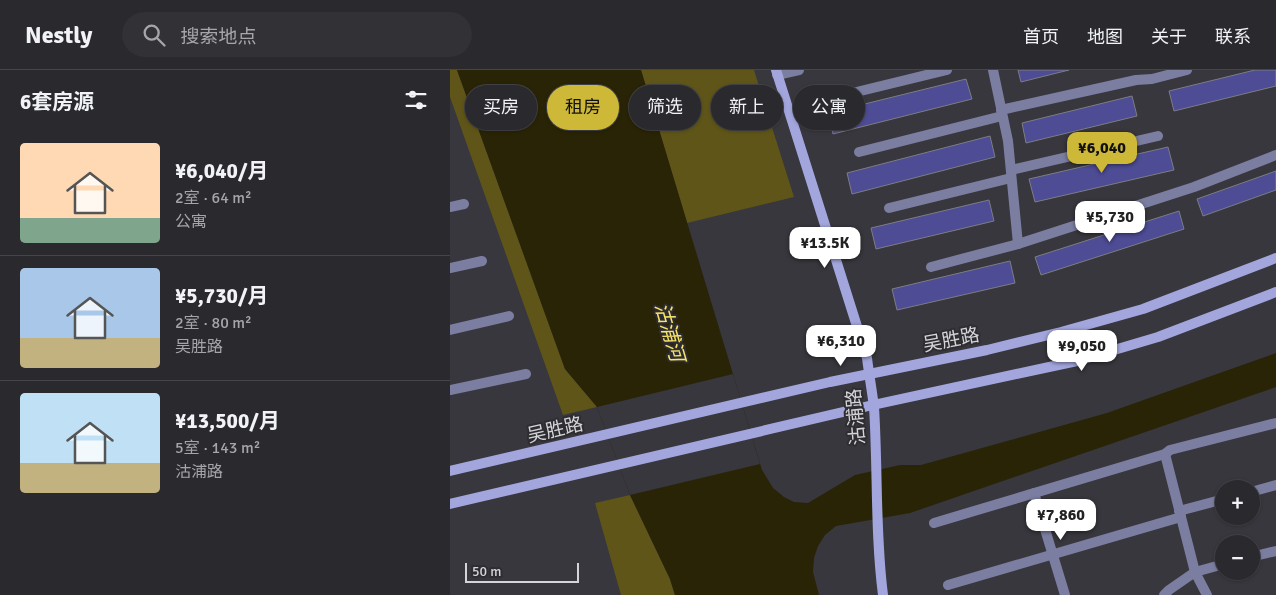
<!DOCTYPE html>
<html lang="zh">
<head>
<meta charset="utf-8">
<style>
	:root { --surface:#29292e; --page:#313136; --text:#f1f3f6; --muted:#a5a6aa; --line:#45454a; --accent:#ceb838 }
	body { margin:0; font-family:Signika,"Noto Sans SC",sans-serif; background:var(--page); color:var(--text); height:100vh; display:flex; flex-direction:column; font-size:19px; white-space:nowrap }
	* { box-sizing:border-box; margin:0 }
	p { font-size:16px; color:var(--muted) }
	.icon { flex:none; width:28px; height:28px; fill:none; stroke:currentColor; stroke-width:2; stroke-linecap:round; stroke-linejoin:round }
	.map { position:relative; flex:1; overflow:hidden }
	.drawer { display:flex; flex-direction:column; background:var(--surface); width:450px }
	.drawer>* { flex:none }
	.guide { position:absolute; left:15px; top:15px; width:475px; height:45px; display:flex; gap:10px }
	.controls { position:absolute; left:765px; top:410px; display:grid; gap:10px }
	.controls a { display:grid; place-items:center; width:45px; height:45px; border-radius:50%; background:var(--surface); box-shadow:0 1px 4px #0004,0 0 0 1px var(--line); font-size:25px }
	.scale { position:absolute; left:15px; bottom:12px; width:114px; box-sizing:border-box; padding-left:5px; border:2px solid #d4d5d8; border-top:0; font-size:14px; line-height:18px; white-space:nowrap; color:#d4d5d8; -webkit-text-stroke:4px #2d2d32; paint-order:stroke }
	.price { position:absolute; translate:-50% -42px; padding:0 11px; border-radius:10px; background:#fff; color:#222; font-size:16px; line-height:32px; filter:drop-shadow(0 1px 2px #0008) }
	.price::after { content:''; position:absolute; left:50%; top:30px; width:15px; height:11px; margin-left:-8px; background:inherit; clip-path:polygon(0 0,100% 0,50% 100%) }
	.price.selected { background:var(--accent); color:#111 }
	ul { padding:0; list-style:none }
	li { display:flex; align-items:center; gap:15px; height:125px; padding:0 20px }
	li+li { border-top:1px solid var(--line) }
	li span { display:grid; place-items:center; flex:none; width:140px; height:100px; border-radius:5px; color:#555 }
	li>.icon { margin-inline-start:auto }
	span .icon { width:60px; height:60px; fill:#fffc; stroke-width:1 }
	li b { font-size:21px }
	h2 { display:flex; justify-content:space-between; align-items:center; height:60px; padding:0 20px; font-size:21px }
	.tag { padding:0 18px; border-radius:22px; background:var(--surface); box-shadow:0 1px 4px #0004,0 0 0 1px var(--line); font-size:18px; line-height:45px }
	.tag.selected { background:var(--accent); color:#111 }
	header { display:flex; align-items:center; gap:30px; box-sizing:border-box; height:70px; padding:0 25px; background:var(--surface); border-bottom:1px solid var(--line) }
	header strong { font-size:24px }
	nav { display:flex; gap:28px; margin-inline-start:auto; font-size:18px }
	.search { width:350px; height:45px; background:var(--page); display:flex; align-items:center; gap:12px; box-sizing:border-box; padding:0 18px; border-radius:28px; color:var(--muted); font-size:19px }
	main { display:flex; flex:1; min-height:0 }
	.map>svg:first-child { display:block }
	.green { fill:#5f5519 }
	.water { fill:#292406 }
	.pier { fill:#37373d }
	.building { fill:#4d4c95; stroke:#7c7d83 }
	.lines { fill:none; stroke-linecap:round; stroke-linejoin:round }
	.street { stroke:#7c7ea1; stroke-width:10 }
	.secondary { stroke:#a2a6dd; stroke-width:10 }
	.labels { text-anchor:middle; stroke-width:4; stroke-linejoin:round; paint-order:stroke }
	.street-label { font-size:19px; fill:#d4d5d8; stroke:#2d2d32 }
	.water-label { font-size:20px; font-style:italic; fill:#fae567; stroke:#2d2d32 }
</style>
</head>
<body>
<header>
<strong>Nestly</strong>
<div class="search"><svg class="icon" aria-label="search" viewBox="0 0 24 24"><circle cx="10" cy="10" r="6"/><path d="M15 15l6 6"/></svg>搜索地点</div>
<nav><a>首页</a><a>地图</a><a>关于</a><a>联系</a></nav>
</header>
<main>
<section class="drawer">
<h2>6套房源<svg class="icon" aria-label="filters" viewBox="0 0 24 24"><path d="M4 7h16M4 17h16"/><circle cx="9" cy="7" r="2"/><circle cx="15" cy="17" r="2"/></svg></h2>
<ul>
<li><span style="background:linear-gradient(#ffd9b3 75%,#7fa58c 0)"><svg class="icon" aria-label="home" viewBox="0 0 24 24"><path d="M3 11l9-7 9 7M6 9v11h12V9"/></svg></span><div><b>¥6,040/月</b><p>2室 · 64 m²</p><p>公寓</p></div></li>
<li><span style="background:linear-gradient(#a9c7e8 70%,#c2b280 0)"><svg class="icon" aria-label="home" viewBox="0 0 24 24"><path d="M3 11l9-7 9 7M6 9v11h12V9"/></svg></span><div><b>¥5,730/月</b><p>2室 · 80 m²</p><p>吴胜路</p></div></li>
<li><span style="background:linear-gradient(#bfe0f5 70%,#c2b280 0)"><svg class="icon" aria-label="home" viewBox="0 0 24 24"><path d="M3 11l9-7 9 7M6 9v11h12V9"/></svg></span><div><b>¥13,500/月</b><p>5室 · 143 m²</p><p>沽浦路</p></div></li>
</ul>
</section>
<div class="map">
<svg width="826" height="525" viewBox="0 0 826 525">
	<rect width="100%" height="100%" fill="#37373d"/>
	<g class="green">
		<path d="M0,0H7L115,299L147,337L113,345L0,27Z"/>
		<path d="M191,0H304L344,127L237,153Z"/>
		<path d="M180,425L220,509L225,525H171L145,433Z"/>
	</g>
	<path class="water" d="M7,0H191L312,400L323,418L334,427L344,432L358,433L405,405L450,395H471L657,343L826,283V317L460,443L386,456L375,465L368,476L364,488L363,502L369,525H225L220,509L180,425L147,337L115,299Z"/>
	<path class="pier" d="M283,304L310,394L180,425L147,337Z"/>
	<g class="building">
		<path d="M568,0H619L571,12Z"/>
		<path d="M805,0H826V16L724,41L719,21Z"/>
		<path d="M516,9L522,29L383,64L378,43Z"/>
		<path d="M682,26L687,46L576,73L572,53Z"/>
		<path d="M540,66L545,87L402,124L397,103Z"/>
		<path d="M718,77L724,100L585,132L579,109Z"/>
		<path d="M826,101V120L753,146L747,129Z"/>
		<path d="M539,130L544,151L426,179L421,158Z"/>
		<path d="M729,141L734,159L591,205L585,187Z"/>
		<path d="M560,191L565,213L447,240L442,219Z"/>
	</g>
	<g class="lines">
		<g class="street">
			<path d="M543,0L558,71L568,174"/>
			<path d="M327,5L349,0"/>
			<path d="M390,26L497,0"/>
			<path d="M551,40L686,10L702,9L737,0"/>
			<path d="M409,82L552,46"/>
			<path d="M561,100L708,66"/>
			<path d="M0,137L14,134"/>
			<path d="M439,138L561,108"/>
			<path d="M481,197L568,174L744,117L826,85"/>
			<path d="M0,198L32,191"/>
			<path d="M0,260L59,246"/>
			<path d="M0,320L76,304"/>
			<path d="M715,384L745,502L757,525"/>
			<path d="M801,422L826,415"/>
			<path d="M584,423L615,525"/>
			<path d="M729,441L774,429"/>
			<path d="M484,453L715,384L720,380L826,353"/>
			<path d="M801,487L826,481"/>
			<path d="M498,515L731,447"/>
			<path d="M714,525L719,520L745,502L774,494"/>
		</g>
		<g class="secondary">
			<path d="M326,0L417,288C419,304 422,321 424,337C428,400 425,463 433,525"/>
			<path d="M0,401L380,312L537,280L611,262L693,239L826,188"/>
			<path d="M0,434L423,335L627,291L708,267L826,222"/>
		</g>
	</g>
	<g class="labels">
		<g class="street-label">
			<text transform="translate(501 269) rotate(-11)" y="7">吴胜路</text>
			<text transform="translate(405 347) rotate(-95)" y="7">沽浦路</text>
			<text transform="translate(105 359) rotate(-13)" y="7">吴胜路</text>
		</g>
		<g class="water-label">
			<text transform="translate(220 262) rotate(74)" y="7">沽浦河</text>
		</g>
	</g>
</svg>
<div class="controls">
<a>+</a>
<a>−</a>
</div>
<div class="scale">50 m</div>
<b class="price selected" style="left:652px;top:104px">¥6,040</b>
<b class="price" style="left:660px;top:173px">¥5,730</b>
<b class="price" style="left:375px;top:199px">¥13.5K</b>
<b class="price" style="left:391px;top:297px">¥6,310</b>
<b class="price" style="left:632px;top:302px">¥9,050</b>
<b class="price" style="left:611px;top:471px">¥7,860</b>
<div class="guide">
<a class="tag">买房</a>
<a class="tag selected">租房</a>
<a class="tag">筛选</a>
<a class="tag">新上</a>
<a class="tag">公寓</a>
</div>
</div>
</main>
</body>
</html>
